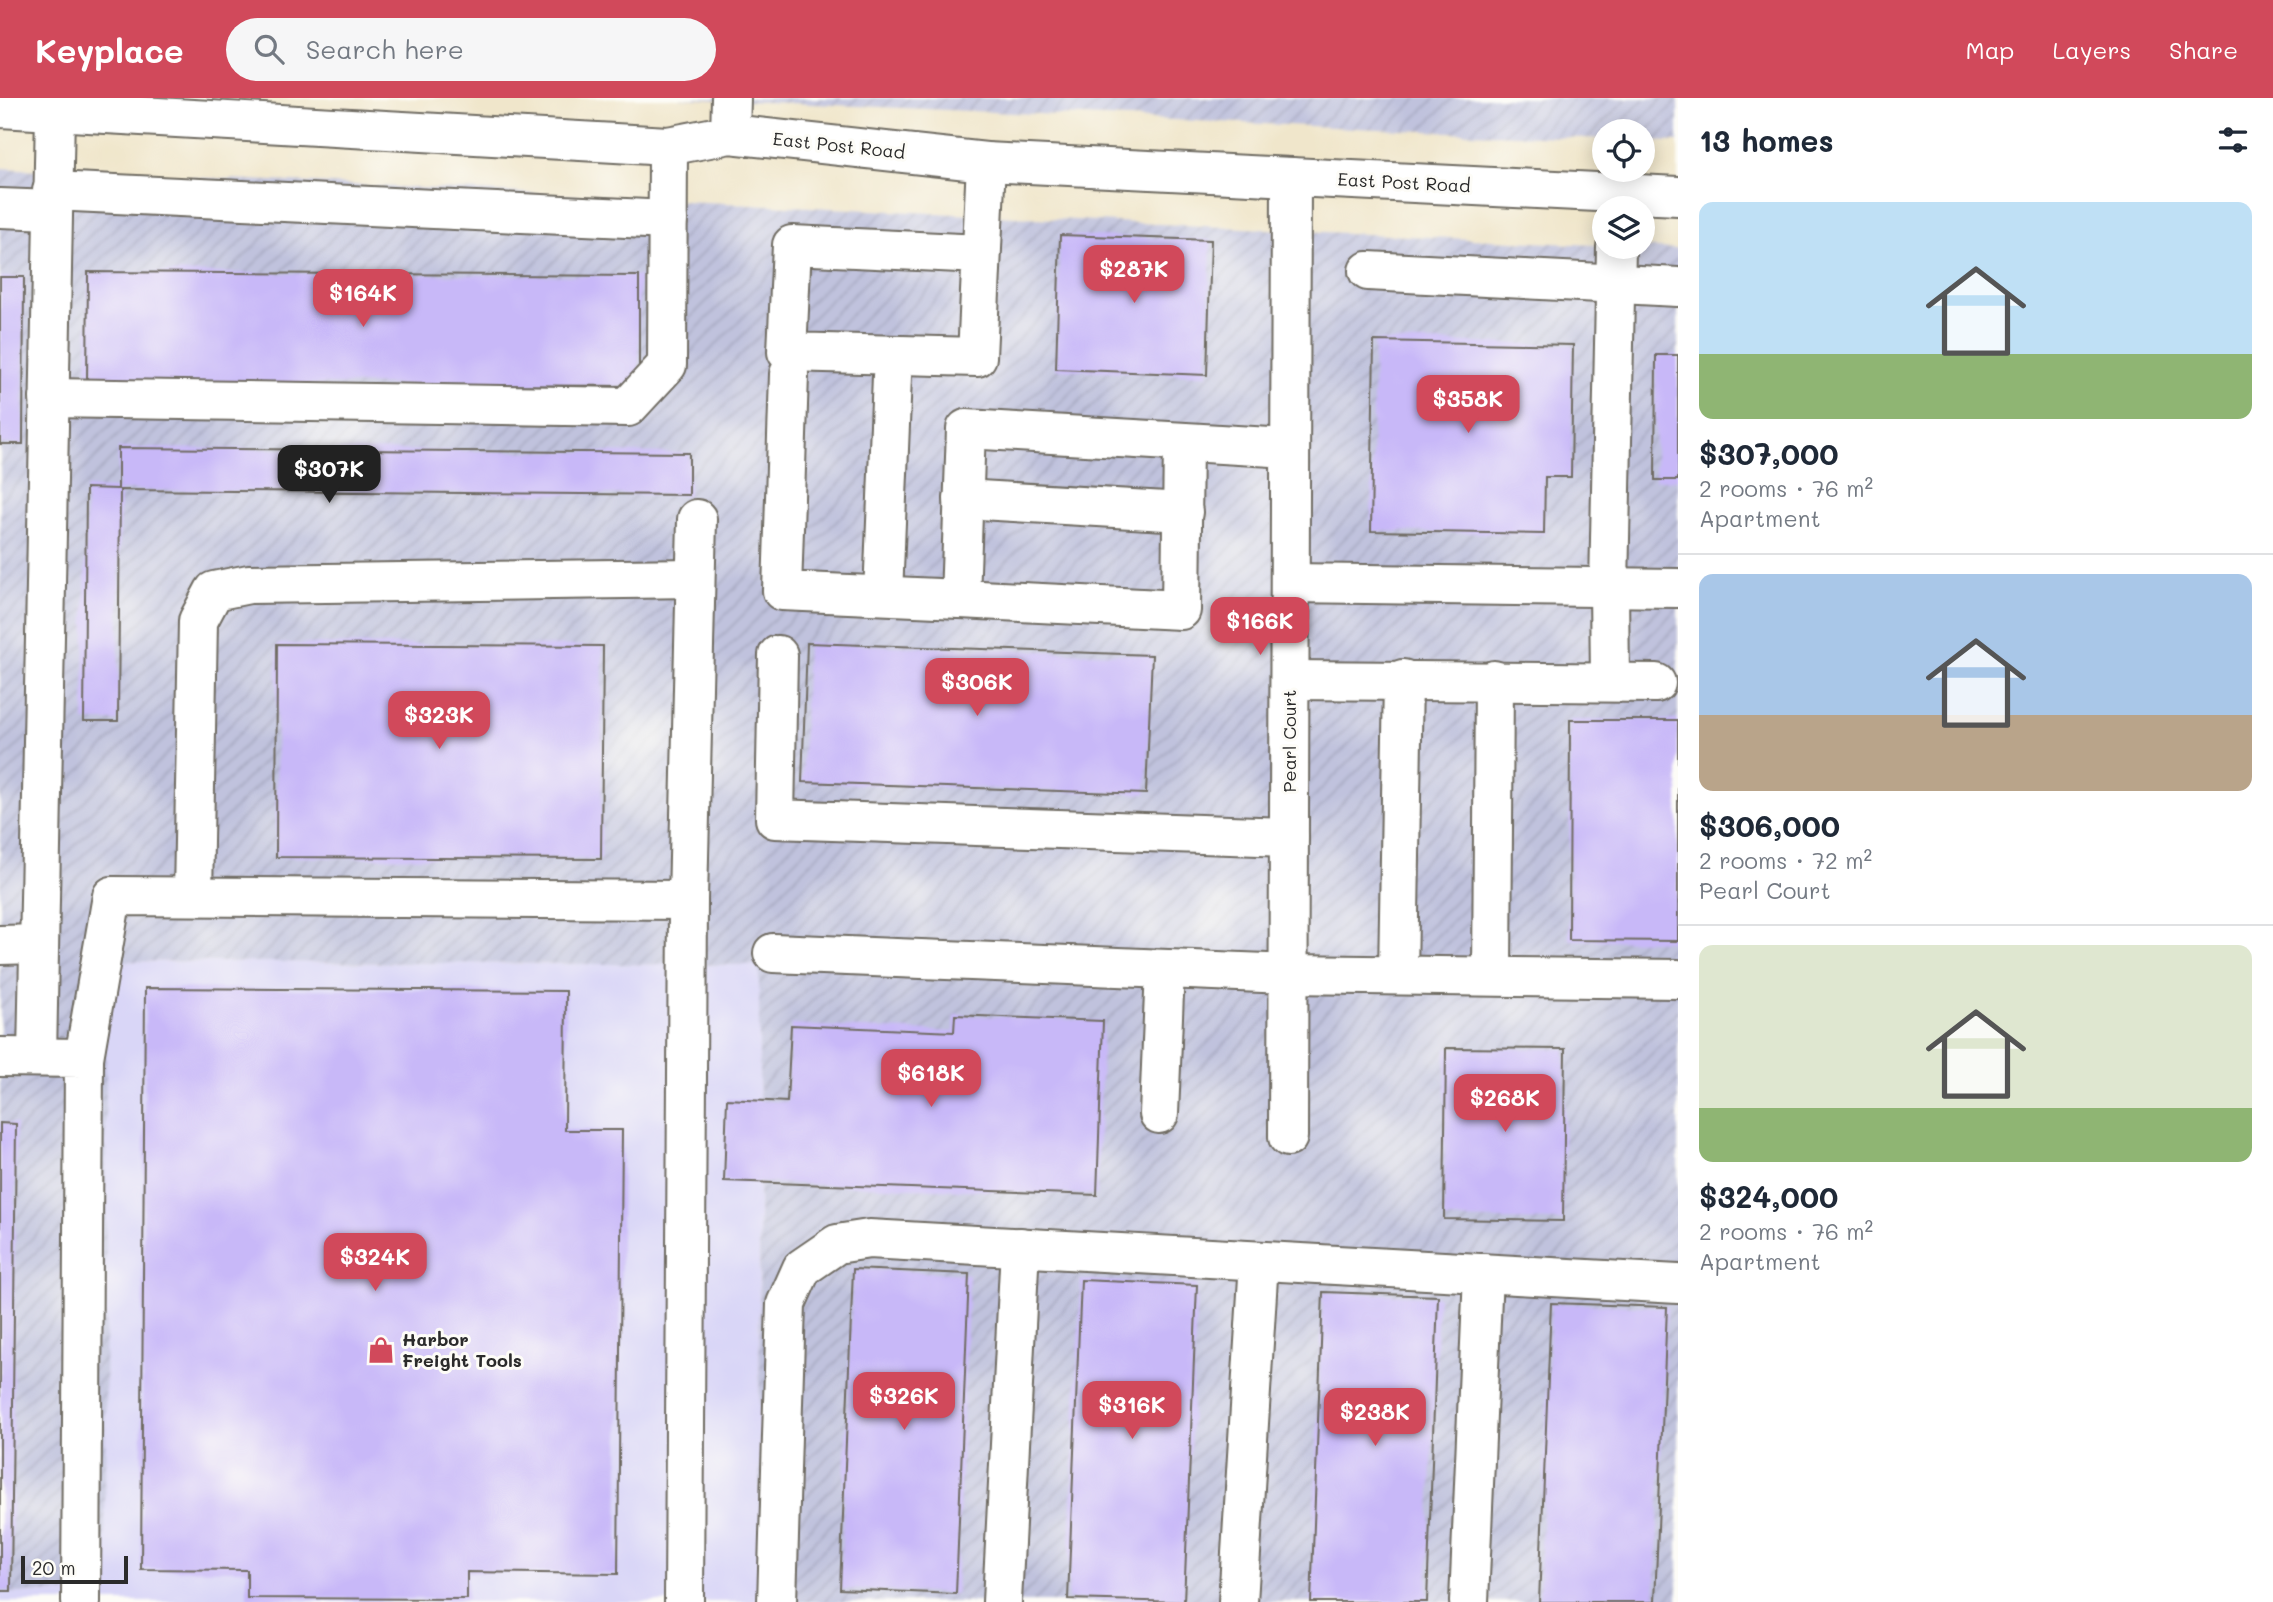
<!DOCTYPE html>
<html lang="en">
<head>
<meta charset="utf-8">
<style>
	:root { --surface:#fff; --page:#f6f6f7; --text:#1f2937; --muted:#747a83; --line:#e0e1e3; --accent:#d1495b }
	body { margin:0; font-family:Mali,sans-serif; background:var(--page); color:var(--text); height:100vh; display:flex; flex-direction:column; font-size:26px; white-space:nowrap }
	* { box-sizing:border-box; margin:0 }
	p { font-size:23px; color:var(--muted) }
	.icon { flex:none; width:38px; height:38px; fill:none; stroke:currentColor; stroke-width:2; stroke-linecap:round; stroke-linejoin:round }
	.map { position:relative; flex:1; overflow:hidden }
	.details { display:flex; flex-direction:column; background:var(--surface); width:595px }
	.details>* { flex:none }
	.controls { position:absolute; left:1592px; top:21px; display:grid; gap:14px }
	.controls a { display:grid; place-items:center; width:63px; height:63px; border-radius:50%; background:var(--surface); box-shadow:0 4px 18px #0003; font-size:35px }
	.scale { position:absolute; left:21px; bottom:18px; width:107px; box-sizing:border-box; padding-left:7px; border:4px solid #2b2b2b; border-top:0; font-size:19px; line-height:24px; white-space:nowrap; color:#2b2b2b; -webkit-text-stroke:5px #fdfcf7; paint-order:stroke }
	.price { position:absolute; translate:-50% -60px; padding:0 16px; border-radius:14px; background:var(--accent); color:#fff; font-size:23px; line-height:46px; filter:drop-shadow(0 2px 4px #0008) }
	.price::after { content:''; position:absolute; left:50%; top:42px; width:21px; height:16px; margin-left:-10px; background:inherit; clip-path:polygon(0 0,100% 0,50% 100%) }
	.price.active { background:#222; color:#fff }
	ul { padding:0; list-style:none }
	li { display:grid; align-content:center; gap:14px; height:371px; padding:0 21px }
	li+li { border-top:2px solid var(--line) }
	li span { display:grid; place-items:center; height:217px; border-radius:14px; color:#555 }
	li>.icon { margin-inline-start:auto }
	span .icon { width:126px; height:126px; fill:#fffc; stroke-width:1 }
	li b { font-size:30px }
	h2 { display:flex; justify-content:space-between; align-items:center; height:84px; padding:0 21px; font-size:30px }
	header { display:flex; align-items:center; gap:42px; box-sizing:border-box; height:98px; padding:0 35px; background:var(--accent); color:#fff }
	header strong { font-size:33px }
	nav { display:flex; gap:38px; margin-inline-start:auto; font-size:24px }
	.search { width:490px; height:63px; background:var(--page); display:flex; align-items:center; gap:18px; box-sizing:border-box; padding:0 24px; border-radius:38px; color:var(--muted); font-size:26px }
	main { display:flex; flex:1; min-height:0 }
	.map>svg:first-child { display:block }
	.built { fill:#d9d6f7 }
	.industrial { fill:url(#industrial-furrows) }
	.building { fill:#c8b8f8 }
	.lines { fill:none; stroke-linecap:round; stroke-linejoin:round }
	.minor-casing { stroke:#706c63; stroke-width:42 }
	.minor { stroke:#fff; stroke-width:38 }
	.labels { text-anchor:middle; stroke-width:6; stroke-linejoin:round; paint-order:stroke }
	.street-label { font-size:18px; fill:#2b2b2b; stroke:#fdfcf7 }
	.poi-label { font-size:18px; font-weight:bold; fill:#2b2b2b; stroke:#fdfcf7; text-anchor:start }
</style>
</head>
<body>
<header>
<strong>Keyplace</strong>
<div class="search"><svg class="icon" aria-label="search" viewBox="0 0 24 24"><circle cx="10" cy="10" r="6"/><path d="M15 15l6 6"/></svg>Search here</div>
<nav><a>Map</a><a>Layers</a><a>Share</a></nav>
</header>
<main>
<div class="map">
<svg width="1678" height="1504" viewBox="0 0 1678 1504">
	<defs>
		<pattern id="industrial-furrows" width="10" height="10" patternUnits="userSpaceOnUse" patternTransform="scale(1.75)"><rect width="10" height="10" fill="#c0c2dd"/><path d="M-1 1l2-2M0 10L10 0M9 11l2-2" fill="none" stroke="#a5a7be"/></pattern>
	</defs>
	<rect width="100%" height="100%" fill="#fdfcf7"/>
	<filter id="ink" filterUnits="userSpaceOnUse"><feTurbulence type="fractalNoise" baseFrequency=".0143" numOctaves="2"/><feDisplacementMap in="SourceGraphic" scale="14" xChannelSelector="R" yChannelSelector="G"/><feConvolveMatrix kernelMatrix="1 2 1 2 8 2 1 2 1" color-interpolation-filters="sRGB"/></filter>
	<filter id="wash" filterUnits="userSpaceOnUse"><feTurbulence type="fractalNoise" baseFrequency=".00686" numOctaves="4" result="noise"/><feDisplacementMap in="SourceGraphic" scale="28" xChannelSelector="R" yChannelSelector="G"/><feGaussianBlur stdDeviation="1.57" result="paint"/><feColorMatrix in="noise" values="0 0 0 0 0 0 0 0 0 0 0 0 0 0 0 0 0 1.4 0 .05"/><feComposite in="paint" operator="in"/></filter>
	<g filter="url(#wash)">
		<rect width="100%" height="100%" fill="#f0e6cb"/>
		<path class="built" d="M105,863L759,867L760,1504H0V1495L105,1494Z"/>
		<g class="industrial">
			<path d="M676,0H1678V44L1643,43V33H1605V41Z"/>
			<path d="M0,70L1678,151V1504H760L759,867L106,863L105,1494L0,1495Z"/>
		</g>
		<g id="blocks">
			<g class="building">
				<path d="M1060,137L1211,142L1207,277L1056,271Z"/>
				<path d="M88,174L639,178V288L87,285Z"/>
				<path d="M0,179H24L23,346H0Z"/>
				<path d="M1374,243L1573,247L1571,379H1545L1544,436L1371,433Z"/>
				<path d="M1656,257H1678V382H1655Z"/>
				<path d="M118,350L689,355V397L120,392L118,623H84L86,390L118,391Z"/>
				<path d="M807,545L1152,557L1146,696L802,684Z"/>
				<path d="M277,546L603,548L601,761L276,759Z"/>
				<path d="M1570,622H1678V843L1569,842Z"/>
				<path d="M145,890L566,893L565,1032H622L618,1476L467,1474V1501L247,1500V1472L141,1471Z"/>
				<path d="M955,917L1103,923L1097,1097L724,1083L727,1001L787,1004L791,927L954,934Z"/>
				<path d="M1446,950L1565,951L1563,1123L1444,1121Z"/>
				<path d="M0,1025L16,1026L11,1493H0Z"/>
				<path d="M853,1171L969,1176L956,1496L840,1491Z"/>
				<path d="M1081,1182L1197,1187L1184,1504L1068,1501Z"/>
				<path d="M1323,1194L1438,1198L1427,1504H1311Z"/>
				<path d="M1551,1205L1667,1209L1655,1504H1539Z"/>
			</g>
		</g>
	</g>
	<g filter="url(#ink)">
		<use href="#blocks" fill-opacity="0" stroke="#706c63" stroke-width="2"/>
		<g class="lines">
			<defs>
				<g id="minor">
					<path d="M0,10L668,48L730,36L986,64L1678,98"/>
					<path d="M730,36L731,0"/>
					<path d="M52,93L668,122"/>
					<path d="M0,110L52,112"/>
					<path d="M981,156L792,147L787,254L977,259L986,64"/>
					<path d="M1368,173L1678,189"/>
					<path d="M789,276L782,493L960,501L966,331L1290,350"/>
					<path d="M49,300L628,309L667,267L668,48"/>
					<path d="M963,401L1183,414"/>
					<path d="M1290,485L1678,490"/>
					<path d="M883,497L892,278"/>
					<path d="M960,501L1181,512L1183,344"/>
					<path d="M778,557L775,721L1289,739"/>
					<path d="M1290,582L1656,585"/>
					<path d="M1610,584L1609,489L1616,149"/>
					<path d="M193,798L198,523L214,493L249,486L695,480"/>
					<path d="M0,847L39,846"/>
					<path d="M773,855L1289,876L1678,881"/>
					<path d="M1398,877L1403,581"/>
					<path d="M1492,878L1494,582"/>
					<path d="M0,959L84,960L81,1504"/>
					<path d="M37,959L55,13"/>
					<path d="M84,960L112,798L688,802"/>
					<path d="M1159,1016L1165,871"/>
					<path d="M1288,1039L1291,79"/>
					<path d="M684,1504L688,802L697,421"/>
					<path d="M777,1504L786,1206L802,1170L837,1146L869,1141L1678,1186"/>
					<path d="M1002,1504L1020,1149"/>
					<path d="M1238,1504L1259,1163"/>
					<path d="M1469,1504L1483,1175"/>
				</g>
			</defs>
			<use href="#minor" class="minor-casing"/>
			<use href="#minor" class="minor"/>
		</g>
	</g>
	<defs>
		<symbol id="shop-bare" viewBox="-9 -9 18 18"><path d="M-5-2.5h2.3a2.7 3.5 0 0 1 5.4 0H5L5.5 6h-11ZM-1.5-2.5h3a1.5 2.3 0 0 0-3 0Z" fill="#d1495b" stroke="#fdfcf7" stroke-width="2.5" paint-order="stroke"/></symbol>
	</defs>
	<g fill-rule="evenodd">
		<use href="#shop-bare" x="362" y="1233" width="38" height="38"/>
	</g>
	<g class="labels">
		<g class="street-label">
			<text transform="translate(839 48) rotate(6)" y="6">East Post Road</text>
			<text transform="translate(1404 85) rotate(3)" y="6">East Post Road</text>
			<text transform="translate(1290 643) rotate(-90)" y="6">Pearl Court</text>
		</g>
		<g class="poi-label">
			<text x="402" y="1248">Harbor<tspan x="402" dy="21">Freight Tools</tspan></text>
		</g>
	</g>
</svg>
<div class="controls">
<a><svg class="icon" aria-label="locate" viewBox="0 0 24 24"><circle cx="12" cy="12" r="6"/><path d="M12 2v4M12 18v4M2 12h4M18 12h4"/></svg></a>
<a><svg class="icon" aria-label="layers" viewBox="0 0 24 24"><path d="M12 4l9 5-9 5-9-5zM3 14l9 5 9-5"/></svg></a>
</div>
<div class="scale">20 m</div>
<b class="price" style="left:1134px;top:207px">$287K</b>
<b class="price" style="left:363px;top:231px">$164K</b>
<b class="price" style="left:1468px;top:337px">$358K</b>
<b class="price active" style="left:329px;top:407px">$307K</b>
<b class="price" style="left:1260px;top:559px">$166K</b>
<b class="price" style="left:977px;top:620px">$306K</b>
<b class="price" style="left:439px;top:653px">$323K</b>
<b class="price" style="left:931px;top:1011px">$618K</b>
<b class="price" style="left:1505px;top:1036px">$268K</b>
<b class="price" style="left:375px;top:1195px">$324K</b>
<b class="price" style="left:904px;top:1334px">$326K</b>
<b class="price" style="left:1132px;top:1343px">$316K</b>
<b class="price" style="left:1375px;top:1350px">$238K</b>
</div>
<section class="details">
<h2>13 homes<svg class="icon" aria-label="filters" viewBox="0 0 24 24"><path d="M4 7h16M4 17h16"/><circle cx="9" cy="7" r="2"/><circle cx="15" cy="17" r="2"/></svg></h2>
<ul>
<li><span style="background:linear-gradient(#bfe0f5 70%,#8fb573 0)"><svg class="icon" aria-label="home" viewBox="0 0 24 24"><path d="M3 11l9-7 9 7M6 9v11h12V9"/></svg></span><div><b>$307,000</b><p>2 rooms · 76 m²</p><p>Apartment</p></div></li>
<li><span style="background:linear-gradient(#a9c7e8 65%,#b9a48a 0)"><svg class="icon" aria-label="home" viewBox="0 0 24 24"><path d="M3 11l9-7 9 7M6 9v11h12V9"/></svg></span><div><b>$306,000</b><p>2 rooms · 72 m²</p><p>Pearl Court</p></div></li>
<li><span style="background:linear-gradient(#dfe7d0 75%,#8fb573 0)"><svg class="icon" aria-label="home" viewBox="0 0 24 24"><path d="M3 11l9-7 9 7M6 9v11h12V9"/></svg></span><div><b>$324,000</b><p>2 rooms · 76 m²</p><p>Apartment</p></div></li>
</ul>
</section>
</main>
</body>
</html>
